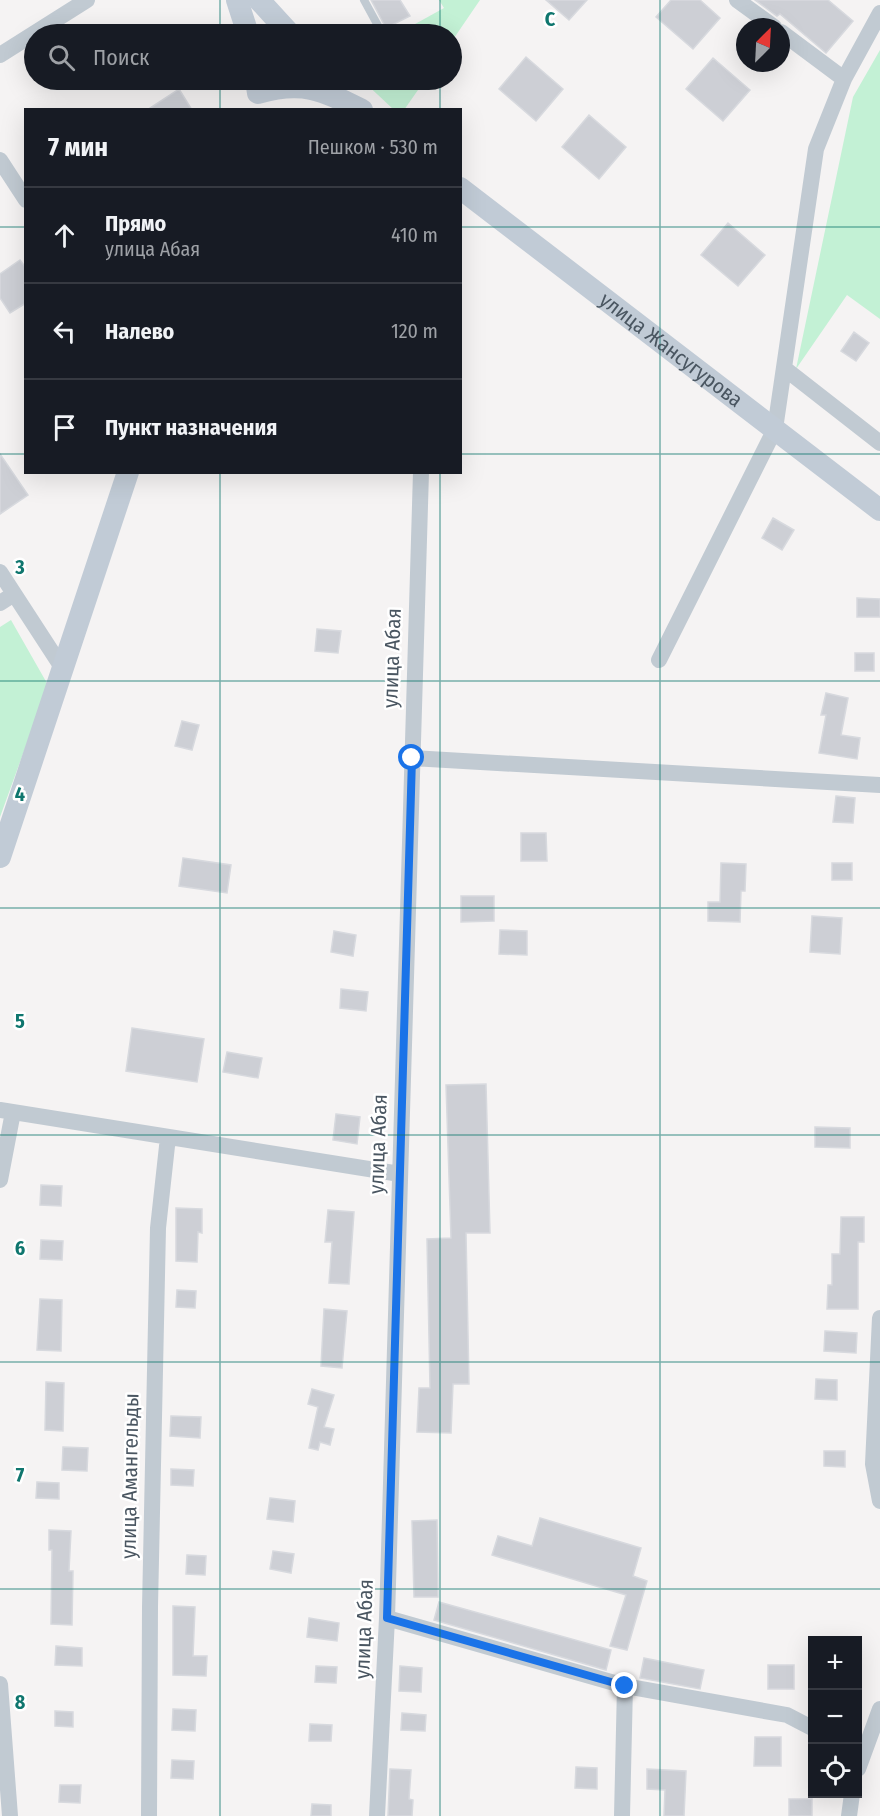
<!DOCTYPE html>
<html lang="ru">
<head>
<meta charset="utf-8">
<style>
  :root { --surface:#171b24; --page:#20242c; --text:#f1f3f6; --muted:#9ea1a6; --line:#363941 }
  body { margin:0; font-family:"Fira Sans Condensed",sans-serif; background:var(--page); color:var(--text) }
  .controls { position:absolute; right:18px; bottom:18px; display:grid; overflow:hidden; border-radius:0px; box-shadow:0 6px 24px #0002 }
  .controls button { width:54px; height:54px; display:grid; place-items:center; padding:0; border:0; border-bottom:2px solid var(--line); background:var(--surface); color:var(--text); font:30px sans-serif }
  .compass { position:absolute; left:736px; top:18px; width:54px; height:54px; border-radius:50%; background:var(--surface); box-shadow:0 6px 24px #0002; rotate:24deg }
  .stop { position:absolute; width:18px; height:18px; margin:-14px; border:4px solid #1a73e8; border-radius:50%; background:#fff }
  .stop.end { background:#1a73e8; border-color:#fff; box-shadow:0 2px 6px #0008 }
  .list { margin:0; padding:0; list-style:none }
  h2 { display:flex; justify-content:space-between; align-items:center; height:78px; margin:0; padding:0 24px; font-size:26px }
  h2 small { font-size:20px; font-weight:400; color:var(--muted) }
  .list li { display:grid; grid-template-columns:39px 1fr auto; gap:18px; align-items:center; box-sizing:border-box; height:96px; padding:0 24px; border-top:2px solid var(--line) }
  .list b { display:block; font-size:22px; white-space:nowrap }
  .list p { margin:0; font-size:20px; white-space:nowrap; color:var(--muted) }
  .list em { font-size:20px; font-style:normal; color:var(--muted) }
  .icon { flex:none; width:33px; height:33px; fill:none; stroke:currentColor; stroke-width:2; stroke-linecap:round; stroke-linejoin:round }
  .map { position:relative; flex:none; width:880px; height:1816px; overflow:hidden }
  .search { position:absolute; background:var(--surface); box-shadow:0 6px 24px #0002; left:24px; top:24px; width:438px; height:66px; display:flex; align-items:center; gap:15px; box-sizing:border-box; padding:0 21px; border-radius:33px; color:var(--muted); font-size:22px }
  .panel { position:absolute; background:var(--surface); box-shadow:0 6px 24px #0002; left:24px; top:108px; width:438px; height:366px; border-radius:0px }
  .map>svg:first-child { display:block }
  .green { fill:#c3f1d5 }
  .building { fill:#cdcfd5; stroke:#d7d9de; stroke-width:1.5 }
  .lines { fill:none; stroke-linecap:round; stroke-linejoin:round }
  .service { stroke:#c1cad2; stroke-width:8 }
  .minor { stroke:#c1cad2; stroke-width:16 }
  .secondary { stroke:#c1cbd6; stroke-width:22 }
  .route { stroke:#1a73e8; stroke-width:8 }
  .grid { fill:none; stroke:#0f766e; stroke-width:1.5; stroke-opacity:0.55 }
  .labels { text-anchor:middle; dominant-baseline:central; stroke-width:5; stroke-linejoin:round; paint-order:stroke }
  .street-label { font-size:21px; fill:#4a5661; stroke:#fff }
  .grid-label { font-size:20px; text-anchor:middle; font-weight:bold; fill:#0f766e; stroke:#fff; stroke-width:5; stroke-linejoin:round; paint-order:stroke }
</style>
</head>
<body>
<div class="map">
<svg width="880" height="1816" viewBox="0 0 880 1816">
  <rect width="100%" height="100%" fill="#f5f3f3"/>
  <path class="green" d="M439 0H480L452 41V34H397L444 8Z
    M880 50V319L847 295 796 369 853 97Z
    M362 80H425L404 110 393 109Z
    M11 620 48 685 0 817V627Z"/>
  <path class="building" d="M371 0H400L410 16 386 28Z
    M546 0H587L569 20Z
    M671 0H700L720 18 693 49 656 17Z
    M755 0H828L853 21 826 53 780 14 777 16Z
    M526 57 563 89 536 121 499 89Z
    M713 58 750 90 723 121 686 89Z
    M179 89 192 110H147Z
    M589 115 626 147 599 179 562 147Z
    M728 223 765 255 738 286 701 255Z
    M20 260 26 268V303L10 313 0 298V274Z
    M854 332 869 343 856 361 841 351Z
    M0 454 28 495 0 514Z
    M773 518 794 530 782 550 762 538Z
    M857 598 880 599V617H857Z
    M317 629 341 631 338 653 315 651Z
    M855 653H874V671H855Z
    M826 693 848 698 841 735 860 738 857 759 819 753 826 715H821Z
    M182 721 199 725 192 750 175 746Z
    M836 796 855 798 853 823 833 822Z
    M521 833H546L547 861H521Z
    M183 858 231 865 227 893 179 886Z
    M721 863 746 864 745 891H741L740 922 708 921V902H720Z
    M832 863H852V880H832Z
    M461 896H494V921L461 922Z
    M812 916 842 918 840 954 810 952Z
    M500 930 527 931V955L499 954Z
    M334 931 356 935 353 956 331 952Z
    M341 989 368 992 366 1011 340 1008Z
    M132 1028 204 1039 197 1082 126 1071Z
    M227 1052 262 1058 258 1078 223 1072Z
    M486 1084 490 1233H466L469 1384H453L451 1433 417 1432 419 1388H430L427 1239 451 1238 446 1085Z
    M336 1114 360 1117 357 1144 333 1140Z
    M815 1127 850 1128V1148L815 1147Z
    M41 1185 62 1186 61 1206 40 1205Z
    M176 1208 202 1209V1233L198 1232 197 1262 176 1261Z
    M328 1210 354 1212 349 1284 329 1283 332 1242H325Z
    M841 1217H864V1242H858V1309H827L828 1285H832V1254H840Z
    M41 1240 63 1241 62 1260 40 1259Z
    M177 1290 196 1291 195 1308 176 1307Z
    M40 1299 62 1300 61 1351 37 1350Z
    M324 1309 347 1311 342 1368 321 1366Z
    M825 1331 857 1333 856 1353 824 1351Z
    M816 1379 837 1380V1400L815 1399Z
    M46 1382 64 1383 63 1431 45 1430Z
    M312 1389 334 1395 324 1427 334 1429 330 1445 320 1442 318 1450 309 1448 318 1407 308 1404Z
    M171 1416 201 1417 200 1438 170 1436Z
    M63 1447 88 1448 87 1471 62 1470Z
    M824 1451H845V1467L824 1466Z
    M171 1469 194 1470 193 1486 171 1485Z
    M37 1482 59 1483V1499L36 1498Z
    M270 1498 295 1501 293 1522 267 1519Z
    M540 1518 641 1548 633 1576 647 1581 627 1650 610 1646 626 1595 492 1555 498 1536 532 1546Z
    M437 1520 438 1597H414L412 1521Z
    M49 1530 71 1531 69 1571H73L72 1625 51 1624 52 1550H49Z
    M273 1551 294 1554 291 1573 270 1569Z
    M187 1555 206 1556 205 1575 186 1574Z
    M439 1602 611 1650 606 1670 434 1620Z
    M173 1606 195 1607 193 1656H207L206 1676 173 1675Z
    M309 1618 339 1623 337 1641 307 1637Z
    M56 1646 82 1648V1666L55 1665Z
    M644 1658 704 1670 700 1689 640 1678Z
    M768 1665H794V1689H768Z
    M316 1666 337 1667 336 1683 315 1682Z
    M400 1666 422 1668 421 1692 399 1691Z
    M173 1709 196 1710 195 1731 172 1730Z
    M55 1711 73 1712V1727L55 1726Z
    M402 1713 426 1715 425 1731 401 1730Z
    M310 1724 332 1725 331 1741H309Z
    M755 1737H781V1766H754Z
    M172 1760 194 1761 193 1779 171 1778Z
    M576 1767 597 1768V1789L575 1788Z
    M390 1769 411 1770 409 1799 413 1800 412 1816H388Z
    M647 1769 686 1771 684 1816H664L665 1790 647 1789Z
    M60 1785H81L80 1803 59 1802Z
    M789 1799H812V1816H789Z
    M312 1804 331 1805V1816H311Z"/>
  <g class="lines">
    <path class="service" d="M364 0 382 33"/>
    <path class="minor" d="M737 0 774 27
      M781 32 844 79
      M0 55 87 0
      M0 160 26 200
      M784 368 880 443
      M0 572 63 669
      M0 603 14 594
      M659 660 775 429 816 149 844 79 880 13
      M412 758 880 785
      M0 1110 400 1174
      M0 1180 13 1112
      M880 1318 873 1464 880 1501
      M387 1618 625 1686 787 1715 812 1728
      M0 1684 10 1816
      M858 1769 880 1709
      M149 1816 150 1607 158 1228 168 1137
      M377 1816 387 1618 421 472
      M622 1816 625 1686
      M849 1816 852 1794"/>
    <g class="secondary">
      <path d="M237 0 248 34"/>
      <path d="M259 0 290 34"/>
      <path d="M256 80 258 93C303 80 322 90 362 110"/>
      <path id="s1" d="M460 188 880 510"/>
      <path d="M0 857 128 472"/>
    </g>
  </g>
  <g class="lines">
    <path class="route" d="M412 758 387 1618 625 1686"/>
  </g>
  <path class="grid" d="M220 0V34M440 0V34M660 0V1816M220 80V110M440 80V110M0 227H26M460 227H880M0 454H26M460 454H880M220 472V1816M440 472V1816M0 681H880M0 908H880M0 1135H880M0 1362H880M0 1589H880"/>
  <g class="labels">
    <g class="street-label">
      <text stroke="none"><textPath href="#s1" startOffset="266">улица Жансугурова</textPath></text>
      <text transform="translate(392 658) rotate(-88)">улица Абая</text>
      <text transform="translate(378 1144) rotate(-88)">улица Абая</text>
      <text transform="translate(130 1476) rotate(-89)">улица Амангельды</text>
      <text transform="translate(364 1629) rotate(-88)">улица Абая</text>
    </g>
  </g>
  <g class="grid-label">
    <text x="550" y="26">C</text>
    <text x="20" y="574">3</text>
    <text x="20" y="801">4</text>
    <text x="20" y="1028">5</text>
    <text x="20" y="1255">6</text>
    <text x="20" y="1482">7</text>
    <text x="20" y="1709">8</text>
  </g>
</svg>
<div class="controls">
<button>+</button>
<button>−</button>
<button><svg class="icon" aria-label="locate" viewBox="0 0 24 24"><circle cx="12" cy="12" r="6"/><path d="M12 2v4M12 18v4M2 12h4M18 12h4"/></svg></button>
</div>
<svg class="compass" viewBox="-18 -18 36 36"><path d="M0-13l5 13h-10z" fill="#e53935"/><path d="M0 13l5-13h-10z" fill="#9ea1a6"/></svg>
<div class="stop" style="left:412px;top:758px"></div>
<div class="stop end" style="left:625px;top:1686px"></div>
<div class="search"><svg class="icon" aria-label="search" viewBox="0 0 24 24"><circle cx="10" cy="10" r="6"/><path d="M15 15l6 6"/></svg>Поиск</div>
<section class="panel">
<h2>7 мин<small>Пешком · 530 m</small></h2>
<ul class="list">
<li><svg class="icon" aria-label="ahead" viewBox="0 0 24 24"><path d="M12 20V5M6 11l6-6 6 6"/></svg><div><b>Прямо</b><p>улица Абая</p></div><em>410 m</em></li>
<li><svg class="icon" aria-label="left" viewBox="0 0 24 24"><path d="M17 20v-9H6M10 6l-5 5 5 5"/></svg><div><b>Налево</b></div><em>120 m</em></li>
<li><svg class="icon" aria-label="arrive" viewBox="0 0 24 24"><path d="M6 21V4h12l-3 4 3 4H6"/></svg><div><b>Пункт назначения</b></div></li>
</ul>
</section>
</div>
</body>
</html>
